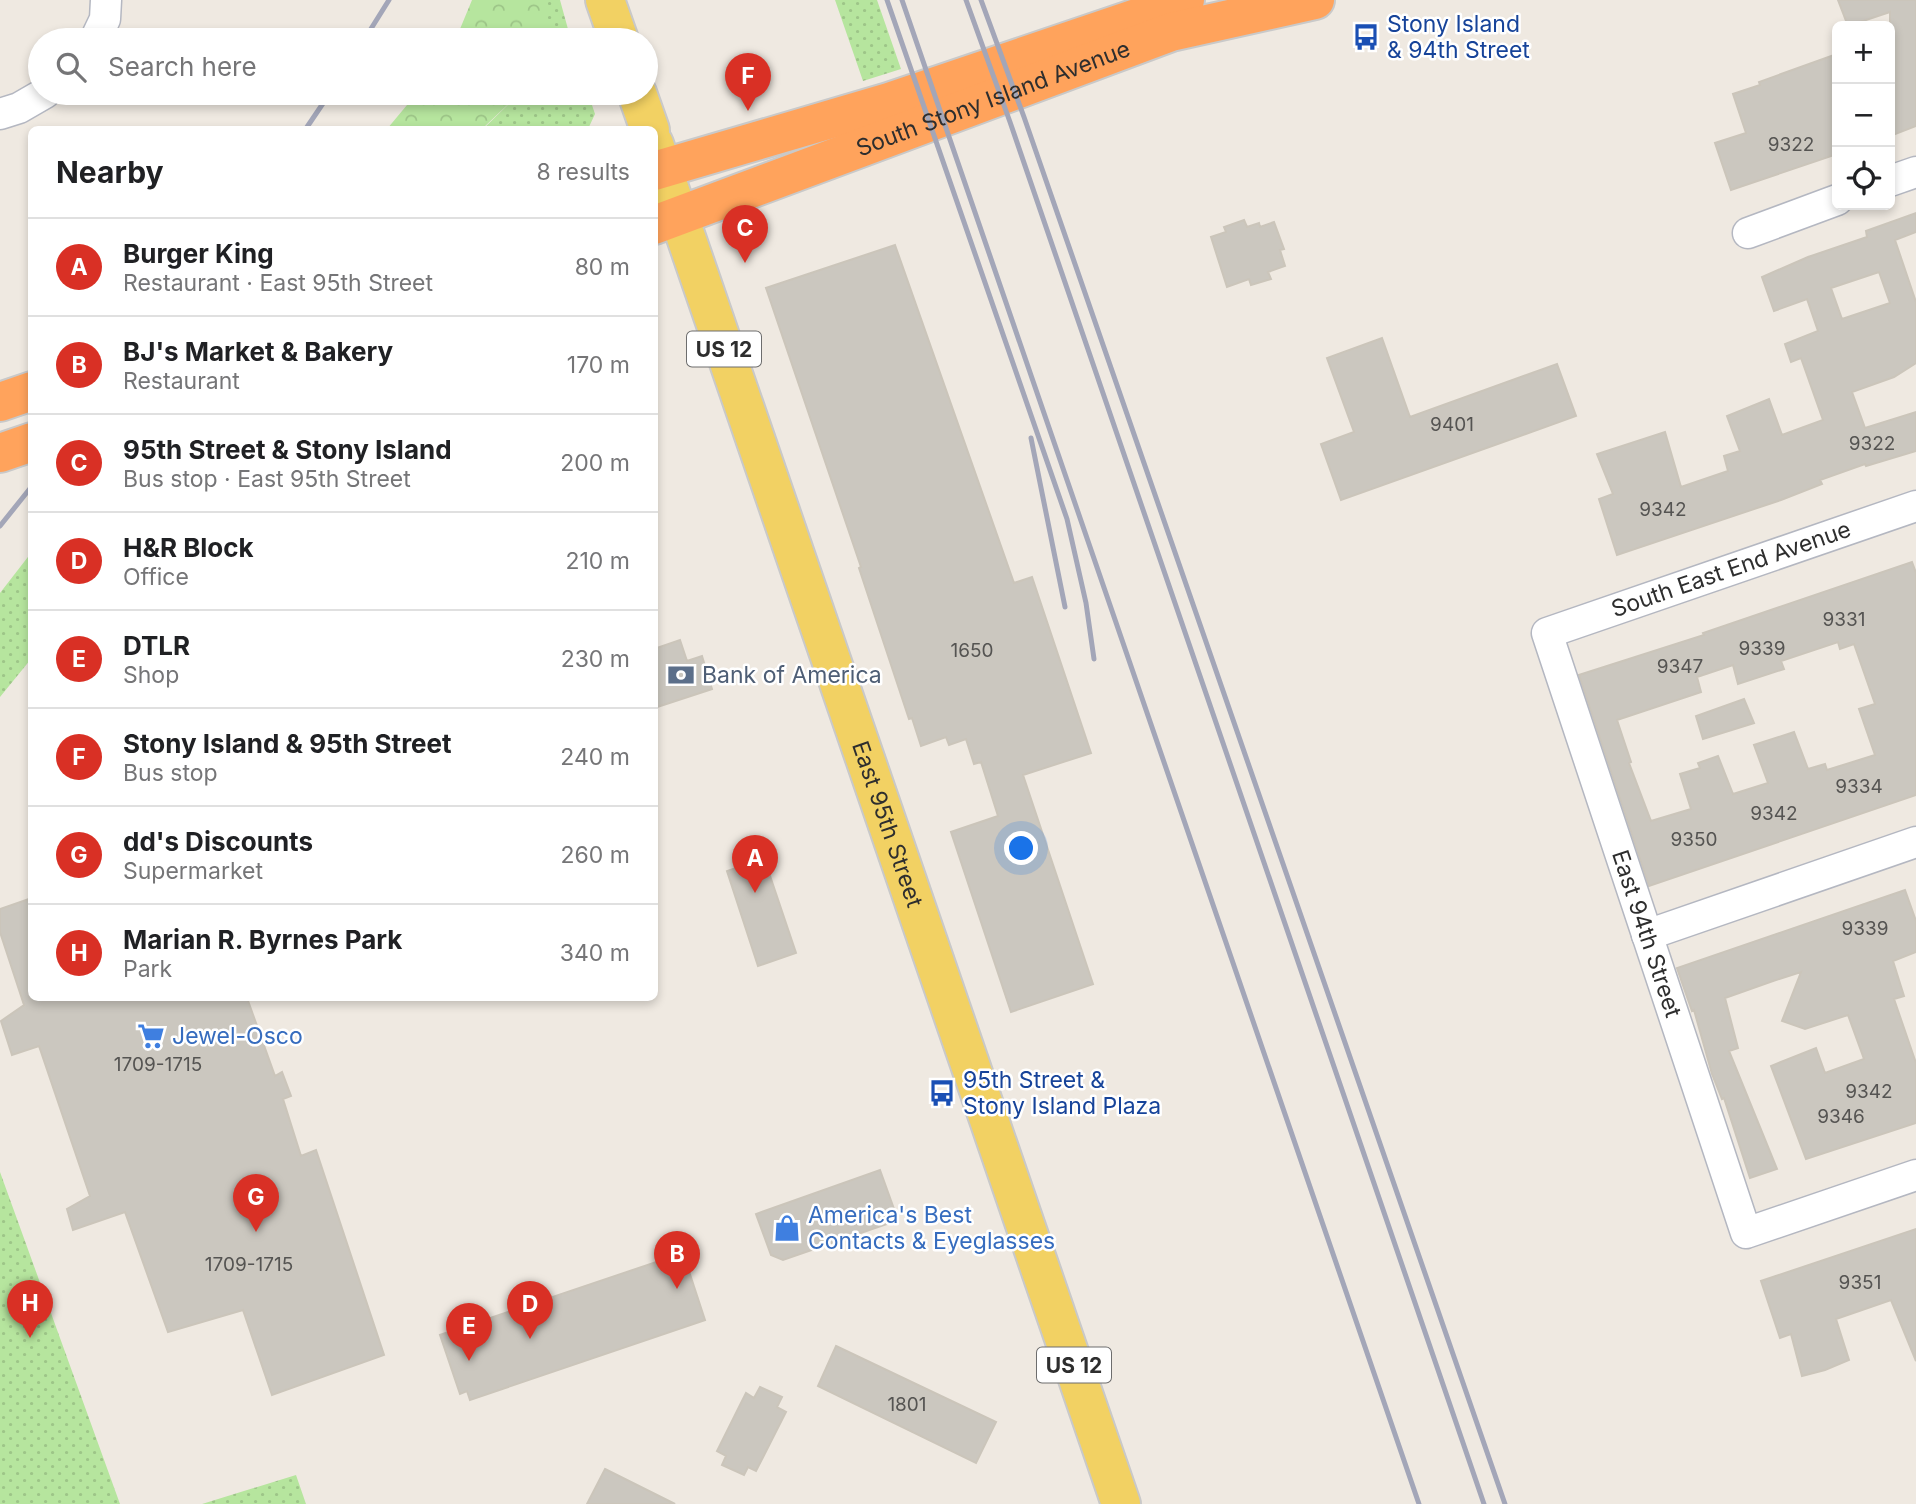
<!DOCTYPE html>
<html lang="en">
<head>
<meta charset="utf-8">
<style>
  :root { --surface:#fff; --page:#f2f2f2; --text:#202124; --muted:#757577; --line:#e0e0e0; --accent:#d93025 }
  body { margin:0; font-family:Inter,sans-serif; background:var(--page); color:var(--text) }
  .controls { position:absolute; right:21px; top:21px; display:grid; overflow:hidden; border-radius:10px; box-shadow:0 4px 10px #0003 }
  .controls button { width:63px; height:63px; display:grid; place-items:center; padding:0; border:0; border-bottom:2px solid var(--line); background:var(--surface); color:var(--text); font:35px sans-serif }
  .you { position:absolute; left:1022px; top:849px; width:24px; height:24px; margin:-18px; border:5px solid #fff; border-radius:50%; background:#1a73e8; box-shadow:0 0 0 10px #1a73e833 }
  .badge { display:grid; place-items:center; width:46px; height:46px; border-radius:50%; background:var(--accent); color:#fff; font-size:23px; font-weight:700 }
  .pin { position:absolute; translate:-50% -58px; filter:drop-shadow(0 2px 4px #0008) }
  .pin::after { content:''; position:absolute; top:37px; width:24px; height:21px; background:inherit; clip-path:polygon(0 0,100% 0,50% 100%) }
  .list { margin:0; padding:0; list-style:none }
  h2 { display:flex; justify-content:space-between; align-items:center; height:91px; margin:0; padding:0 28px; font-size:30px }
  h2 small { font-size:23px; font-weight:400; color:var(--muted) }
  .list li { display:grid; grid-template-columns:46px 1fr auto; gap:21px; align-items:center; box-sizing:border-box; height:98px; padding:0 28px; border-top:2px solid var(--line) }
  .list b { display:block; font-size:26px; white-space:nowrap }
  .list p { margin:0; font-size:23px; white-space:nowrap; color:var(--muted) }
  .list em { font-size:23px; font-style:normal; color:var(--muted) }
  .icon { flex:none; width:38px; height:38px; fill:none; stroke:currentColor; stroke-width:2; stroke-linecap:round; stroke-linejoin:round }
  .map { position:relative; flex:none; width:1916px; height:1504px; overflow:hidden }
  .search { position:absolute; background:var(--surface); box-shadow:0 4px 10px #0003; left:28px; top:28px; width:630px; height:77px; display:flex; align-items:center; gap:18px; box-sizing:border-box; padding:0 24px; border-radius:38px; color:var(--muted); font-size:26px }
  .panel { position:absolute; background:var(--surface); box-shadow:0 4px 10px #0003; left:28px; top:126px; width:630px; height:875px; border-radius:10px }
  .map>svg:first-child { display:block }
  .grass { fill:url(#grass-dots) }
  .forest { fill:url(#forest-crowns) }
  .building { fill:#cbc7bf; stroke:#cbc5ba; stroke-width:2; fill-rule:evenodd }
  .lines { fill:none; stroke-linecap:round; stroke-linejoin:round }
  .minor-casing { stroke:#b4b7c1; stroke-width:33 }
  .major-casing { stroke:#c9c9c9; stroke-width:42 }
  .highway-casing { stroke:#c9c9c9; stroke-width:42 }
  .minor { stroke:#fff; stroke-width:30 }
  .major { stroke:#f2d163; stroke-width:38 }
  .highway { stroke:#ffa35c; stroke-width:38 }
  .rail { stroke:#a3a6b8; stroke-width:5 }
  .labels { text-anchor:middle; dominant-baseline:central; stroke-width:5; stroke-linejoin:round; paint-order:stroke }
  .number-label { font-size:19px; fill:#555452 }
  .shield { fill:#fff; stroke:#6d6d6d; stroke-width:2 }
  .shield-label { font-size:21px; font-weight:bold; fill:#2e2e2e }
  .transit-label { font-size:23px; fill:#164399; stroke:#fff; text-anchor:start }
  .street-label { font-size:23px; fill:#2e2e2e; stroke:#fff }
  .service-label { font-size:23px; fill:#4e5e75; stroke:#fff; text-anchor:start }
  .shop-label { font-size:23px; fill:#366cbe; stroke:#fff; text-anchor:start }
</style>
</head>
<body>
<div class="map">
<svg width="1916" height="1504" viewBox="0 0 1916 1504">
  <defs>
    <pattern id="grass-dots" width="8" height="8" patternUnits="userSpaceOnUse" patternTransform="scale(1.75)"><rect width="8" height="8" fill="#b6e59e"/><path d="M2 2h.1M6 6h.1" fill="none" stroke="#9dc588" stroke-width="1.8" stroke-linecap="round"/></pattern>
    <pattern id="forest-crowns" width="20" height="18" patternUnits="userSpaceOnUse" patternTransform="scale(1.75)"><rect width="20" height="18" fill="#b6e59e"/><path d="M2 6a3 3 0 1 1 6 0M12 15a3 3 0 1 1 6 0" fill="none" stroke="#9dc588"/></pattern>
  </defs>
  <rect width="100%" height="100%" fill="#efe9e1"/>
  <path class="grass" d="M545 0H560L571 40H545Z
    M835 0H877L901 69 863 81Z
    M520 93H588L595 114 588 129 482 130Z
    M31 553V659L0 697V593Z
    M0 1172 120 1504H0Z
    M296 1475 306 1504H202Z"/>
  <path class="forest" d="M472 0H545V40H452L460 29Z
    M417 93H520L482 129H387Z"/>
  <path class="building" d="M1838 0H1916V126L1890 136V12L1848 26Z
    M1837 54V154L1731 190 1715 143 1746 133 1733 94 1760 85 1759 82Z
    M1916 213V232L1895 240 1916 302V363L1894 377 1852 392 1865 428 1916 412V451L1866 466 1865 464 1820 480 1822 484 1781 500 1617 555 1599 499 1613 494 1597 454 1665 432 1681 487 1728 471 1724 456 1740 451 1727 416 1769 399 1782 435 1823 420 1801 358 1791 362 1785 344 1818 331 1807 299 1774 311 1762 277 1808 257 1867 237 1866 231ZM1879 272 1890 303 1842 319 1831 288Z
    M1244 220 1247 227 1259 223 1260 227 1274 222 1284 249 1280 250 1285 266 1268 272 1271 279 1251 285 1249 279 1227 287 1211 237 1226 232 1224 227Z
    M895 245 1014 583 1032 577 1091 753 1023 775 1093 984 1011 1012 951 832 998 816 981 762 974 764 966 739 949 745 946 737 921 746 912 718 909 719 859 568 861 567 766 288Z
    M1382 338 1410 417 1557 364 1576 416 1341 500 1321 444 1354 432 1327 358Z
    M1912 562 1916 573V795L1649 886 1579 675 1704 635 1703 633ZM1838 642 1840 649 1854 644 1875 704 1859 709 1875 755 1827 770 1825 764 1808 769 1794 732 1754 745 1768 783 1733 794 1718 756 1698 763 1700 768 1680 774 1691 809 1651 821 1629 763 1631 762 1617 720 1701 692 1697 677 1733 665 1738 684 1784 669 1781 661Z
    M680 640 687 661 702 656 712 689 654 708V649Z
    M1744 699 1754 723 1703 739 1696 716Z
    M764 858 796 953 758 966 727 871Z
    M1905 890 1916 921V952L1893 961 1904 996 1894 999 1916 1063V1123L1806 1159 1771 1066 1816 1048 1825 1073 1864 1059 1848 1015 1805 1029 1782 1021 1801 972 1773 981 1725 998 1738 1048 1729 1051 1777 1169 1750 1178 1724 1098 1722 1099 1712 1074 1694 1010 1692 1011 1677 968Z
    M32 898V998H247L275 1076 282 1072 291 1096 283 1099 301 1156 316 1150 384 1355 272 1395 243 1310 168 1332 125 1212 73 1230 67 1209 90 1196 39 1046 12 1055 1 1021 24 1005 0 932V909Z
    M880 1170 894 1209 887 1224 783 1260 771 1255 756 1214Z
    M1916 1229V1361L1891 1300 1836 1319 1849 1360 1825 1370 1802 1376 1791 1334 1780 1338 1761 1281Z
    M683 1253 705 1320 470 1400 467 1391 460 1394 440 1335Z
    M836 1346 996 1422 976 1463 818 1386Z
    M760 1387 782 1397 777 1407 786 1412 756 1471 748 1467 744 1475 722 1465 726 1456 717 1451 746 1393 754 1398Z
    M605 1469 675 1504H587Z"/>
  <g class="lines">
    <defs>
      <g id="minor">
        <path d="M95 40 105 19 106 0"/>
        <path d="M0 114 19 108 45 93"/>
        <path d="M1890 181 1916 172"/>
        <path d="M1748 233 1837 200"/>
        <path id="s1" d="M1916 506 1547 633 1746 1233 1916 1175"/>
        <path d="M1647 935 1916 842"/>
      </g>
      <g id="major">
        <path d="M605 0 619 40"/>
        <path d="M637 93 650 130"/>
        <path id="s2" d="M654 144 1121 1504"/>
      </g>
      <g id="highway">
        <path d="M654 171 889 102 1172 6 1185 0"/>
        <path id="s3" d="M654 225 1171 32 1315 0"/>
        <path d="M0 402 32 391"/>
        <path d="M0 453 32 442"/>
      </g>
    </defs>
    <use href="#minor" class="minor-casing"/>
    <use href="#major" class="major-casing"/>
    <use href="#highway" class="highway-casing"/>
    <use href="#minor" class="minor"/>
    <use href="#major" class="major"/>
    <use href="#highway" class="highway"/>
    <path class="rail" d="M887 0 1067 519 1086 603 1094 659
      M902 0 1419 1504
      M966 0 1010 122 1484 1504
      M981 0 1024 117 1505 1504
      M364 40 389 0
      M305 130 330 93
      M1031 438 1065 607
      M0 526 32 486"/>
  </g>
  <defs>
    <symbol id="bus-bare" viewBox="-9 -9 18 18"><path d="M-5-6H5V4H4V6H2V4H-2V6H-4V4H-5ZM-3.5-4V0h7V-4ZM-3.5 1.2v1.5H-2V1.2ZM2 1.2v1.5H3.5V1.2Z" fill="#1a4fb4" stroke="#fff" stroke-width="2.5" paint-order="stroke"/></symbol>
    <symbol id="bank-bare" viewBox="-9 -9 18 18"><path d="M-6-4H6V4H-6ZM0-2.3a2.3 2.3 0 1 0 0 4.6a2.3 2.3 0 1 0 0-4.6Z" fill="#5c6f8a" stroke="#fff" stroke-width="2.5" paint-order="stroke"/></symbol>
    <symbol id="supermarket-bare" viewBox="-9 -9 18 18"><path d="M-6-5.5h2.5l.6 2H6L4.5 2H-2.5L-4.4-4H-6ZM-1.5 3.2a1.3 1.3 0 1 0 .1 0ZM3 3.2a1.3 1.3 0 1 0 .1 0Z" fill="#3f7fe0" stroke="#fff" stroke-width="2.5" paint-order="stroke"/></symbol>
    <symbol id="shop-bare" viewBox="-9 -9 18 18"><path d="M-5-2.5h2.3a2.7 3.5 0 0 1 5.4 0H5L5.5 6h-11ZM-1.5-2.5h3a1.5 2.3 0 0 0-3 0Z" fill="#3f7fe0" stroke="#fff" stroke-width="2.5" paint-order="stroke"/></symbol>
  </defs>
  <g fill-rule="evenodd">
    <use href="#bus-bare" x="1347" y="18" width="38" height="38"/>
    <use href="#bank-bare" x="662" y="656" width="38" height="38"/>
    <use href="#supermarket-bare" x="132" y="1017" width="38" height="38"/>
    <use href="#bus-bare" x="923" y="1074" width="38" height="38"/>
    <use href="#shop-bare" x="768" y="1209" width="38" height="38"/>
  </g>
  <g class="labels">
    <g class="number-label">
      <text x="1791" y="144">9322</text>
      <text x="1452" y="424">9401</text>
      <text x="1872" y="443">9322</text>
      <text x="1663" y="509">9342</text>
      <text x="1844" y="619">9331</text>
      <text x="1762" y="648">9339</text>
      <text x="972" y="650">1650</text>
      <text x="1680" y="666">9347</text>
      <text x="1859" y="786">9334</text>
      <text x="1774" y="813">9342</text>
      <text x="1694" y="839">9350</text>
      <text x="1865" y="928">9339</text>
      <text x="158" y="1064">1709-1715</text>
      <text x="1869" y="1091">9342</text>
      <text x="1841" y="1116">9346</text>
      <text x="249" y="1264">1709-1715</text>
      <text x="1860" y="1282">9351</text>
      <text x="907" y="1404">1801</text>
    </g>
    <g class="shield">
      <rect x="687" y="331.5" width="74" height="35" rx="5"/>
      <rect x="1037" y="1347.5" width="74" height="35" rx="5"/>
    </g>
    <g class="shield-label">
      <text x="724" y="349">US 12</text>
      <text x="1074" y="1365">US 12</text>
    </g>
    <g class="transit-label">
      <text x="1387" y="24">Stony Island<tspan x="1387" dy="26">&amp; 94th Street</tspan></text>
      <text x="963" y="1080">95th Street &amp;<tspan x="963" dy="26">Stony Island Plaza</tspan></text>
    </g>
    <g class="street-label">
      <text stroke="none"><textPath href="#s3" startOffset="362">South Stony Island Avenue</textPath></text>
      <text transform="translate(1731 569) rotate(-19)">South East End Avenue</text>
      <text stroke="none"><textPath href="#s2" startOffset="719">East 95th Street</textPath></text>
      <text stroke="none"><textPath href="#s1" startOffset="707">East 94th Street</textPath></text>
    </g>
    <g class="service-label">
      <text x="702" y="675">Bank of America</text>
    </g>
    <g class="shop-label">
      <text x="172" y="1036">Jewel-Osco</text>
      <text x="808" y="1215">America's Best<tspan x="808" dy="26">Contacts &amp; Eyeglasses</tspan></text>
    </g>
  </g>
</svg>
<div class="controls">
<button>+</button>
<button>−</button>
<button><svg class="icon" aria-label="locate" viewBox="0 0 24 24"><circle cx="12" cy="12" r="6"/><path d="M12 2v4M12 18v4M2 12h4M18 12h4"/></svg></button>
</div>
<div class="you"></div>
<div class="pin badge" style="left:755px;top:893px">A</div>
<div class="pin badge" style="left:677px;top:1289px">B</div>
<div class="pin badge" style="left:745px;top:263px">C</div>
<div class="pin badge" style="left:530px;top:1339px">D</div>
<div class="pin badge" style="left:469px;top:1361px">E</div>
<div class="pin badge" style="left:748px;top:111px">F</div>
<div class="pin badge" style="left:256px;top:1232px">G</div>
<div class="pin badge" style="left:30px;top:1338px">H</div>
<div class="search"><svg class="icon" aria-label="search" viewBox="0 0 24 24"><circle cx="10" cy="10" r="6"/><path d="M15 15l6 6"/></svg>Search here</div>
<section class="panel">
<h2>Nearby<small>8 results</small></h2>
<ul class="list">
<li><span class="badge">A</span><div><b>Burger King</b><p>Restaurant · East 95th Street</p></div><em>80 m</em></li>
<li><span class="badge">B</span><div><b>BJ's Market &amp; Bakery</b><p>Restaurant</p></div><em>170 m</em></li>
<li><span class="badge">C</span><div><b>95th Street &amp; Stony Island</b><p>Bus stop · East 95th Street</p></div><em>200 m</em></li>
<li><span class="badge">D</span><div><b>H&amp;R Block</b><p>Office</p></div><em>210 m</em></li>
<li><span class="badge">E</span><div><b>DTLR</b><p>Shop</p></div><em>230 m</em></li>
<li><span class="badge">F</span><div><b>Stony Island &amp; 95th Street</b><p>Bus stop</p></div><em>240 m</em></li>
<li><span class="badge">G</span><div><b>dd's Discounts</b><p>Supermarket</p></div><em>260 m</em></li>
<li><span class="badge">H</span><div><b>Marian R. Byrnes Park</b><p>Park</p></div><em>340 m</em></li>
</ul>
</section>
</div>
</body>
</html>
